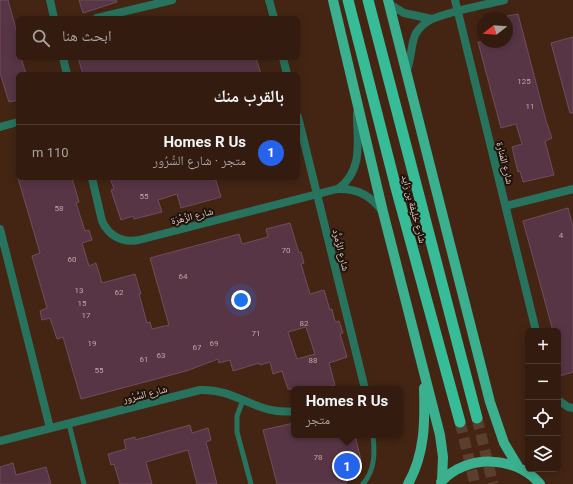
<!DOCTYPE html>
<html lang="ar">
<head>
<meta charset="utf-8">
<style>
  :root { --surface:#331c0f; --page:#3b2518; --text:#f1f3f6; --muted:#a9a19e; --line:#4e3a2f; --accent:#2563eb }
  body { margin:0; font-family:Roboto,"Noto Naskh Arabic",sans-serif; background:var(--page); color:var(--text); direction:rtl }
  .controls { position:absolute; right:12px; bottom:12px; display:grid; overflow:hidden; border-radius:6px; box-shadow:0 2px 10px #0003 }
  .controls button { width:36px; height:36px; display:grid; place-items:center; padding:0; border:0; border-bottom:1px solid var(--line); background:var(--surface); color:var(--text); font:20px sans-serif }
  .compass { position:absolute; left:477px; top:12px; width:36px; height:36px; border-radius:50%; background:var(--surface); box-shadow:0 2px 10px #0003; rotate:253deg }
  .you { position:absolute; left:241px; top:300px; width:14px; height:14px; margin:-10px; border:3px solid #fff; border-radius:50%; background:#1a73e8; box-shadow:0 0 0 6px #1a73e833 }
  .badge { display:grid; place-items:center; width:26px; height:26px; border-radius:50%; background:var(--accent); color:#fff; font-size:13px; font-weight:700 }
  .pin { position:absolute; translate:-50% -50%; border:2px solid #fff; box-shadow:0 1px 4px #0006 }
  .popup { position:absolute; left:291px; top:386px; width:112px; height:52px; box-sizing:border-box; display:grid; place-content:center; border-radius:6px; background:var(--surface); filter:drop-shadow(0 1px 3px #0005); font-size:13px; white-space:nowrap; color:var(--muted) }
  .popup b { font-size:15px; color:var(--text) }
  .popup::after { content:''; position:absolute; left:50%; top:100%; margin-left:-8px; border:8px solid transparent; border-top-color:var(--surface) }
  .list { margin:0; padding:0; list-style:none }
  h2 { display:flex; justify-content:space-between; align-items:center; height:52px; margin:0; padding:0 16px; font-size:17px }
  h2 small { font-size:13px; font-weight:400; color:var(--muted) }
  .list li { display:grid; grid-template-columns:26px 1fr auto; gap:12px; align-items:center; box-sizing:border-box; height:56px; padding:0 16px; border-top:1px solid var(--line) }
  .list b { display:block; font-size:15px; white-space:nowrap }
  .list p { margin:0; font-size:13px; white-space:nowrap; color:var(--muted) }
  .list em { font-size:13px; font-style:normal; color:var(--muted) }
  .icon { flex:none; width:22px; height:22px; fill:none; stroke:currentColor; stroke-width:2; stroke-linecap:round; stroke-linejoin:round }
  .map { position:relative; flex:none; width:573px; height:484px; overflow:hidden; direction:ltr }
  .search { position:absolute; background:var(--surface); box-shadow:0 2px 10px #0003; left:16px; top:16px; width:284px; height:44px; display:flex; align-items:center; gap:10px; box-sizing:border-box; padding:0 14px; border-radius:6px; color:var(--muted); font-size:15px }
  .panel { position:absolute; background:var(--surface); box-shadow:0 2px 10px #0003; left:16px; top:72px; width:284px; height:108px; border-radius:6px; direction:rtl }
  .map>svg:first-child { display:block }
  .building { fill:#573545; stroke:#714d5d; fill-rule:evenodd }
  .lines { fill:none; stroke-linecap:round; stroke-linejoin:round }
  .trunk-tunnel { stroke:#5c3e2e; stroke-width:11; stroke-dasharray:11 5.5; stroke-linecap:butt }
  .service { stroke:#28735d; stroke-width:5 }
  .minor { stroke:#28735d; stroke-width:8 }
  .primary { stroke:#3ab08e; stroke-width:10 }
  .trunk { stroke:#36bc97; stroke-width:11 }
  .labels { text-anchor:middle; dominant-baseline:central; stroke-width:4; stroke-linejoin:round; paint-order:stroke }
  .number-label { font-size:8px; fill:#bea7a3 }
  .street-label { font-size:10px; fill:#e1cdc2; stroke:#20130b }
</style>
</head>
<body>
<div class="map">
<svg width="573" height="484" viewBox="0 0 573 484">
  <rect width="100%" height="100%" fill="#442514"/>
  <path class="building" d="M0 0H8L18 37V58H21L26 74H18V100L9 102 0 73Z
    M79 0H116L117 2 83 13Z
    M518 14 546 121 552 138 545 141 554 175 523 182 520 171 518 172 512 147 522 144 516 124 501 128 478 42H507V16Z
    M573 37V113H570L551 43Z
    M78 58H256L261 74H83Z
    M18 178H72L79 202 76 203 85 231 89 230 92 240 82 243 89 266 96 263 102 283 135 274 141 294H139L147 323 150 322 152 329 169 325 150 258 239 234 242 244 268 237 266 229 290 223 299 253 301 252 304 263 301 264 310 294 324 290 330 310 332 309 335 322 339 321 343 333 340 334 347 357 329 363 335 385 331 386 332 389H288L282 371 273 374 270 362 260 365 259 363 233 371 230 360 219 363 218 359 186 371 81 399 63 337 57 339 50 318 42 320 40 311 47 308 32 256 40 253ZM306 327 315 354 297 359 288 332Z
    M110 178H215L221 197 181 208 177 194 158 200 162 212 134 219 133 216 121 220 111 190 114 189Z
    M568 208 573 227V372L560 376 558 369V331H553L523 221Z
    M294 423V435H355L361 460 345 484H277L263 430Z
    M190 425 192 433 208 428 211 440 206 442 217 484H197L188 450 146 462 152 484H120L114 464 111 465 108 454 126 449 124 440 135 437V440Z
    M13 463 16 475 46 467 51 484H0V467Z"/>
  <g class="lines">
    <path class="trunk-tunnel" d="M477 418 493 484
      M460 422 475 484"/>
    <path class="service" d="M243 400 237 416V432L251 484
      M69 424 84 484
      M363 484C375 470 375 453 373 435"/>
    <path class="minor" d="M50 0 54 18
      M269 0 274 18
      M455 0 536 331
      M389 4 404 13 432 19
      M97 18 172 0
      M63 58 67 74
      M283 58 287 74
      M406 72C412 60 410 45 416 33 420 27 426 22 432 19 455 10 480 6 504 0
      M298 117 365 389
      M0 127 18 122
      M92 178 102 221C109 236 122 243 139 240L337 189C356 188 371 195 382 211
      M338 189C364 170 357 141 357 113
      M506 206 573 189
      M0 229 50 428
      M558 400 568 407 573 408
      M0 441 200 390C236 388 258 416 294 411"/>
    <path class="primary" d="M333 0 383 212 440 435 443 457 442 480
      M388 0 490 402 504 443 519 468
      M441 482C466 454 516 455 540 484
      M408 484C425 454 425 422 424 388"/>
    <path class="trunk" d="M348 0 396 188 460 422
      M368 0 477 418"/>
  </g>
  <g class="labels">
    <g class="number-label">
      <text x="524" y="81">125</text>
      <text x="530" y="106">11</text>
      <text x="144" y="196">55</text>
      <text x="59" y="208">58</text>
      <text x="561" y="235">4</text>
      <text x="286" y="250">70</text>
      <text x="72" y="259">60</text>
      <text x="183" y="276">64</text>
      <text x="79" y="290">13</text>
      <text x="119" y="292">62</text>
      <text x="82" y="303">15</text>
      <text x="86" y="315">17</text>
      <text x="304" y="323">82</text>
      <text x="256" y="333">71</text>
      <text x="92" y="343">19</text>
      <text x="214" y="343">69</text>
      <text x="197" y="347">67</text>
      <text x="161" y="355">63</text>
      <text x="144" y="359">61</text>
      <text x="313" y="360">88</text>
      <text x="99" y="370">55</text>
      <text x="318" y="457">78</text>
    </g>
    <g class="street-label">
      <text transform="translate(505 163) rotate(76)">شارع المَنارة</text>
      <text transform="translate(414 209) rotate(75)">شارع خليفة بن زايد</text>
      <text transform="translate(192 216) rotate(-14)">شارع الزَّهْرَة</text>
      <text transform="translate(341 250) rotate(76)">شارع الزُمرُّد</text>
      <text transform="translate(145 394) rotate(-14)">شارع السُّرُور</text>
    </g>
  </g>
</svg>
<div class="controls">
<button>+</button>
<button>−</button>
<button><svg class="icon" aria-label="locate" viewBox="0 0 24 24"><circle cx="12" cy="12" r="6"/><path d="M12 2v4M12 18v4M2 12h4M18 12h4"/></svg></button>
<button><svg class="icon" aria-label="layers" viewBox="0 0 24 24"><path d="M12 4l9 5-9 5-9-5zM3 14l9 5 9-5"/></svg></button>
</div>
<svg class="compass" viewBox="-18 -18 36 36"><path d="M0-13l5 13h-10z" fill="#e53935"/><path d="M0 13l5-13h-10z" fill="#a9a19e"/></svg>
<div class="you"></div>
<div class="pin badge" style="left:347px;top:466px">1</div>
<div class="popup"><b>Homes R Us</b>متجر</div>
<div class="search"><svg class="icon" aria-label="search" viewBox="0 0 24 24"><circle cx="10" cy="10" r="6"/><path d="M15 15l6 6"/></svg>ابحث هنا</div>
<section class="panel">
<h2>بالقرب منك<small></small></h2>
<ul class="list">
<li><span class="badge">1</span><div><b>Homes R Us</b><p>متجر · شارع السُّرُور</p></div><em>110 m</em></li>
</ul>
</section>
</div>
</body>
</html>
